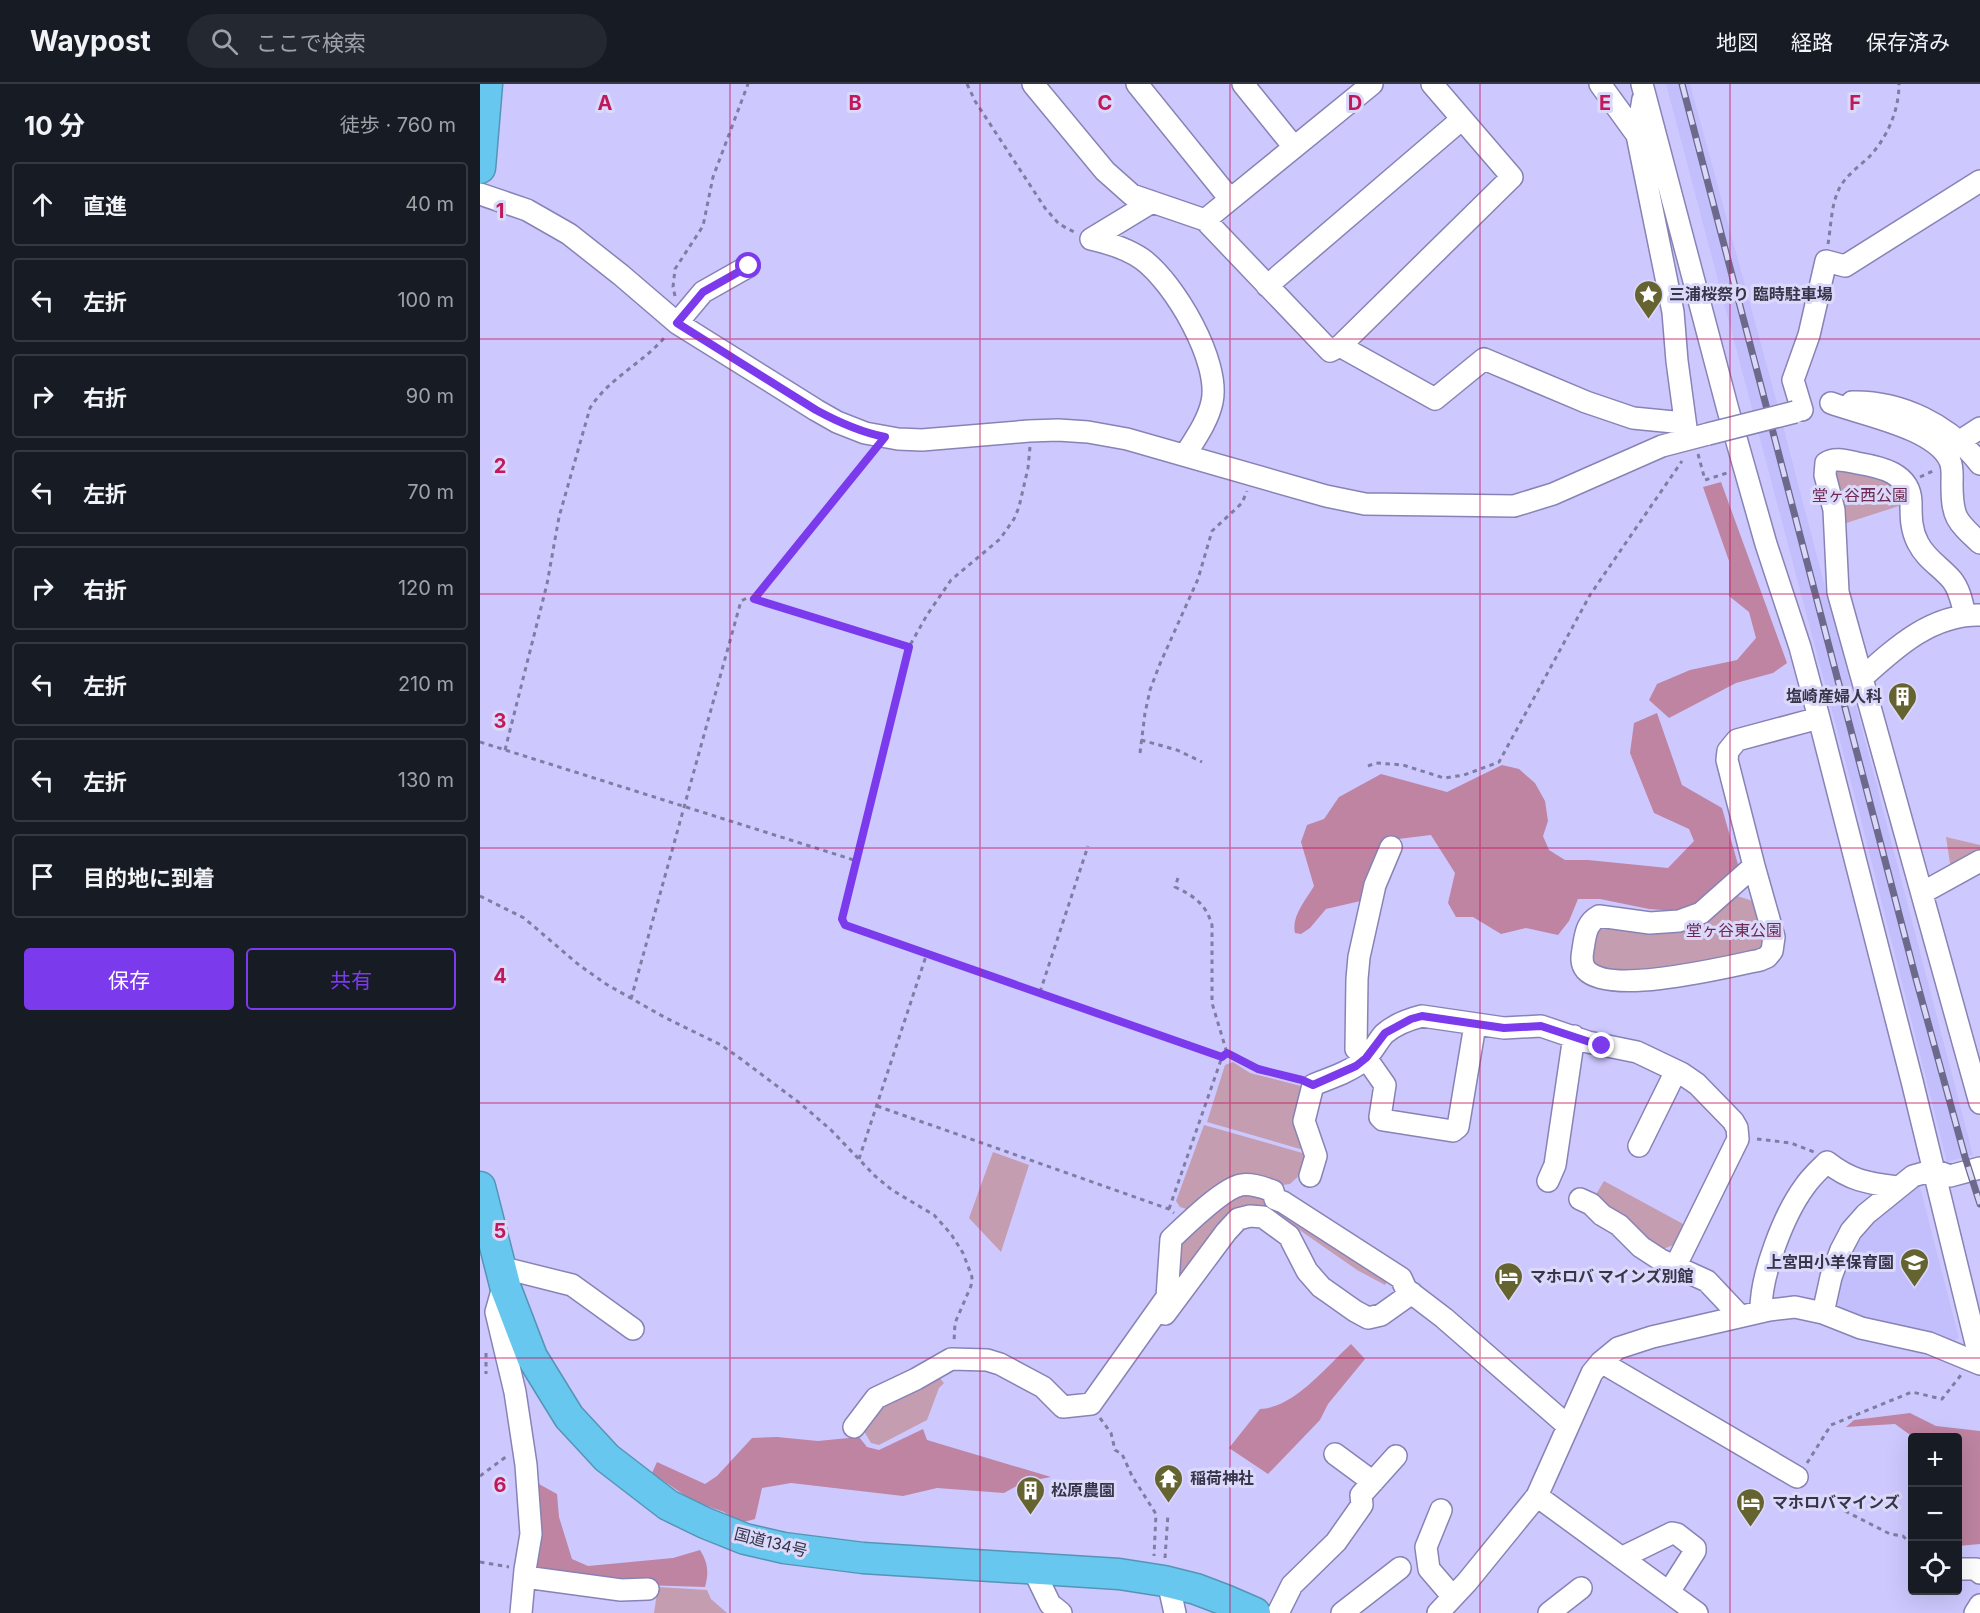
<!DOCTYPE html>
<html lang="ja">
<head>
<meta charset="utf-8">
<style>
  :root { --surface:#171b24; --page:#242831; --text:#f1f3f6; --muted:#9ea1a6; --line:#363941; --accent:#7c3aed }
  body { margin:0; font-family:Inter,"Noto Sans JP",sans-serif; background:var(--page); color:var(--text) }
  .controls { position:absolute; right:18px; bottom:18px; display:grid; overflow:hidden; border-radius:6px; box-shadow:0 6px 24px #0002 }
  .controls button { width:54px; height:54px; display:grid; place-items:center; padding:0; border:0; border-bottom:2px solid var(--line); background:var(--surface); color:var(--text); font:30px sans-serif }
  .stop { position:absolute; width:18px; height:18px; margin:-14px; border:4px solid #7c3aed; border-radius:50%; background:#fff }
  .stop.end { background:#7c3aed; border-color:#fff; box-shadow:0 2px 6px #0008 }
  .list { margin:0; padding:0; list-style:none }
  h2 { display:flex; justify-content:space-between; align-items:center; height:78px; margin:0; padding:0 24px; font-size:26px }
  h2 small { font-size:20px; font-weight:400; color:var(--muted) }
  .list li { display:grid; grid-template-columns:39px 1fr auto; gap:18px; align-items:center; box-sizing:border-box; height:84px; margin:0 12px 12px; padding:0 12px; border:2px solid var(--line); border-radius:6px }
  .list b { display:block; font-size:22px; white-space:nowrap }
  .list em { font-size:20px; font-style:normal; color:var(--muted) }
  .actions { display:flex; gap:12px; padding:18px 24px }
  .actions a { flex:1; padding:14px 0; border:2px solid var(--accent); border-radius:6px; text-align:center; font-size:21px; color:var(--accent) }
  .actions .main { background:var(--accent); color:#fff }
  .icon { flex:none; width:33px; height:33px; fill:none; stroke:currentColor; stroke-width:2; stroke-linecap:round; stroke-linejoin:round }
  .map { position:relative; flex:none; width:1500px; height:1529px; overflow:hidden }
  header { display:flex; align-items:center; gap:36px; box-sizing:border-box; height:84px; padding:0 30px; background:var(--surface); border-bottom:2px solid var(--line) }
  header strong { font-size:28px }
  nav { display:flex; gap:33px; margin-inline-start:auto; font-size:21px }
  .search { width:420px; height:54px; background:var(--page); display:flex; align-items:center; gap:15px; box-sizing:border-box; padding:0 21px; border-radius:33px; color:var(--muted); font-size:22px }
  main { display:flex }
  aside { flex:1; background:var(--surface) }
  .map>svg:first-child { display:block }
  .built { fill:#c3bffc }
  .green { fill:#c59db1 }
  .forest { fill:#be84a2 }
  .lines { fill:none; stroke-linecap:round; stroke-linejoin:round }
  .minor-casing { stroke:#8783b5; stroke-width:24 }
  .highway-casing { stroke:#5694b5; stroke-width:33 }
  .path { stroke:#807da2; stroke-width:3; stroke-dasharray:4.5 4.5; stroke-linecap:butt }
  .minor { stroke:#fff; stroke-width:21 }
  .highway { stroke:#67c7ef; stroke-width:30 }
  .rail-casing { stroke:#6c698a; stroke-width:7 }
  .rail { stroke:#dbd9fa; stroke-width:4.5; stroke-dasharray:14; stroke-linecap:butt }
  .minor-bridge-casing { stroke:#8783b5; stroke-width:24; stroke-linecap:butt }
  .minor-bridge { stroke:#fff; stroke-width:21 }
  .route { stroke:#7c3aed; stroke-width:8 }
  .grid { fill:none; stroke:#c2185b; stroke-width:1.5; stroke-opacity:0.55 }
  .labels { text-anchor:middle; dominant-baseline:central; stroke-width:6; stroke-linejoin:round; paint-order:stroke }
  .poi-label { font-size:16px; font-weight:bold; fill:#37354a; stroke:#dbd9fa; text-anchor:start }
  .park-label { font-size:16px; fill:#6f2851; stroke:#dbd9fa }
  .street-label { font-size:16px; fill:#37354a; stroke:#dbd9fa }
  .grid-label { font-size:20px; text-anchor:middle; font-weight:bold; fill:#c2185b; stroke:#dbd9fa; stroke-width:6; stroke-linejoin:round; paint-order:stroke }
</style>
</head>
<body>
<header>
<strong>Waypost</strong>
<div class="search"><svg class="icon" aria-label="search" viewBox="0 0 24 24"><circle cx="10" cy="10" r="6"/><path d="M15 15l6 6"/></svg>ここで検索</div>
<nav><a>地図</a><a>経路</a><a>保存済み</a></nav>
</header>
<main>
<aside>
<h2>10 分<small>徒歩 · 760 m</small></h2>
<ul class="list">
<li><svg class="icon" aria-label="ahead" viewBox="0 0 24 24"><path d="M12 20V5M6 11l6-6 6 6"/></svg><div><b>直進</b></div><em>40 m</em></li>
<li><svg class="icon" aria-label="left" viewBox="0 0 24 24"><path d="M17 20v-9H6M10 6l-5 5 5 5"/></svg><div><b>左折</b></div><em>100 m</em></li>
<li><svg class="icon" aria-label="right" viewBox="0 0 24 24"><path d="M7 20v-9h11M14 6l5 5-5 5"/></svg><div><b>右折</b></div><em>90 m</em></li>
<li><svg class="icon" aria-label="left" viewBox="0 0 24 24"><path d="M17 20v-9H6M10 6l-5 5 5 5"/></svg><div><b>左折</b></div><em>70 m</em></li>
<li><svg class="icon" aria-label="right" viewBox="0 0 24 24"><path d="M7 20v-9h11M14 6l5 5-5 5"/></svg><div><b>右折</b></div><em>120 m</em></li>
<li><svg class="icon" aria-label="left" viewBox="0 0 24 24"><path d="M17 20v-9H6M10 6l-5 5 5 5"/></svg><div><b>左折</b></div><em>210 m</em></li>
<li><svg class="icon" aria-label="left" viewBox="0 0 24 24"><path d="M17 20v-9H6M10 6l-5 5 5 5"/></svg><div><b>左折</b></div><em>130 m</em></li>
<li><svg class="icon" aria-label="arrive" viewBox="0 0 24 24"><path d="M6 21V4h12l-3 4 3 4H6"/></svg><div><b>目的地に到着</b></div></li>
</ul>
<div class="actions"><a class="main">保存</a><a>共有</a></div>
</aside>
<div class="map">
<svg width="1500" height="1529" viewBox="0 0 1500 1529">
  <rect width="100%" height="100%" fill="#cdc9ff"/>
  <path class="built" d="M1186 0H1210L1296 315 1493 1071 1485 1073 1467 1078 1383 744Z
    M1439 1099 1479 1254 1472 1258 1410 1243 1351 1225 1369 1157Z"/>
  <path class="green" d="M1359 383 1412 398 1420 409 1419 422 1360 441 1351 392Z
    M1466 753 1500 761V770L1471 786Z
    M1254 811 1276 818 1285 856 1277 869 1166 890 1119 885 1109 872 1114 849 1126 840 1157 844Z
    M753 978 770 989 821 1002 825 1012 827 1067 727 1038 745 981Z
    M724 1041 826 1070 822 1089 810 1100 795 1102 779 1098 713 1127 700 1123 696 1117Z
    M513 1068 549 1081 521 1168 489 1134Z
    M1124 1097 1205 1141 1194 1161 1177 1167 1115 1112Z
    M766 1104 912 1191 905 1201 877 1186 798 1131 768 1124 692 1212 696 1157Z
    M459 1293 464 1299 459 1304 447 1336 399 1361 391 1359 384 1347 403 1321Z
    M178 1503 227 1506 231 1515 247 1529H174Z"/>
  <path class="forest" d="M1241 398 1307 579 1293 589 1256 599 1189 634 1169 616 1177 600 1210 586 1257 576 1276 554 1269 528 1249 512V477L1223 403Z
    M1177 629 1202 701 1242 724 1259 784 1212 823 1196 827 1169 825 1120 815H1098L1089 837 1078 851 1046 844 1021 850 993 833H976L968 819 975 789 951 751 918 755 907 761 889 815 846 825 830 844 821 850 815 849C811 832 826 816 834 802L821 758 827 741 844 735 859 713 901 690 967 708 1022 681 1039 685 1055 699 1065 717 1068 737 1063 752 1069 766 1085 776H1108L1188 784 1214 757 1209 745 1174 729 1150 669 1154 639Z
    M871 1260 885 1275 848 1320 840 1336 788 1390 749 1364 780 1325C814 1324 847 1282 871 1260Z
    M1430 1329 1456 1342 1500 1347V1460L1478 1462V1354L1433 1353 1415 1340 1366 1343 1374 1336Z
    M443 1345 447 1356 571 1393 544 1398 524 1409 457 1404 423 1412 311 1399 282 1404 275 1435 260 1439 244 1428 213 1417 172 1389 177 1378 225 1400 237 1392 272 1354 297 1353 338 1357 379 1353 387 1363 399 1366Z
    M50 1395 77 1410 79 1433 92 1475 108 1482 193 1474 220 1466C228 1479 229 1488 225 1503L68 1498 55 1481Z"/>
  <g class="lines">
    <defs>
      <path id="minor" d="M553 0 625 87 652 111 725 136 850 267 860 262 1032 93 952 0
        M657 0 750 115
        M763 0 814 63
        M1120 0 1157 51
        M1162 0 1248 326 1286 460 1320 563 1339 634 1432 997 1500 1276
        M1163 15 1157 51 1193 228 1197 277 1207 351
        M0 110 47 126 89 150 141 191 197 239 336 326 357 338 385 349 418 355 442 356 549 347 578 346 608 348 647 355 846 412 885 420 1034 422 1073 410 1182 362 1228 350
        M725 136 892 0
        M611 155C629 159 646 164 662 175 694 198 741 278 732 318 728 337 715 355 705 371
        M611 155 672 118
        M787 202 982 35
        M197 239 223 208 269 182
        M860 262 955 315 1004 275 1106 318 1153 334 1204 339
        M1372 318C1421 317 1470 341 1500 380
        M1351 319C1383 331 1456 344 1470 377 1473 384 1472 392 1472 400 1472 433 1476 437 1500 459
        M1322 326 1313 296 1329 251 1346 177 1365 182 1500 97
        M1480 357 1500 344
        M1485 531C1482 519 1480 506 1472 496 1461 483 1446 475 1438 459 1431 446 1431 433 1431 418 1430 389 1401 383 1377 379 1367 377 1355 373 1346 379L1345 391 1354 426 1358 508 1500 1019
        M1382 594C1416 563 1452 530 1500 531
        M911 763 895 801 879 873 877 895 876 965 886 974 905 1001 900 1033 903 1036 973 1047 978 1043 995 941
        M1274 782 1221 829 1199 837 1170 839 1119 832C1108 838 1106 847 1104 859 1103 868 1099 878 1106 886 1130 912 1247 883 1280 876L1287 873 1292 867 1294 853 1274 782 1247 676 1248 667 1257 656 1339 634
        M1442 809 1500 777
        M1159 1062 1196 987
        M830 1092 836 1072 824 1037 833 1001C850 994 870 988 884 976 892 969 897 958 904 950 914 941 930 935 942 932L1024 944 1061 942 1108 958 1157 968 1201 989 1217 1000 1253 1037 1257 1044 1258 1055 1196 1181
        M1068 1097 1075 1081 1094 952
        M1100 1115 1111 1120 1122 1131 1139 1141 1161 1163 1181 1176 1227 1197 1260 1232
        M20 1183 92 1201 153 1245
        M25 1196 16 1228 35 1308 46 1381 51 1450 45 1486 41 1529
        M1281 1228C1280 1192 1304 1130 1325 1102 1331 1093 1340 1085 1347 1078 1371 1097 1388 1099 1417 1103
        M1343 1229 1351 1193 1361 1166 1371 1147 1386 1130 1433 1092 1454 1086 1470 1092 1500 1084
        M685 1230 746 1148 758 1135 770 1132 783 1133 809 1152 827 1187 841 1203 875 1227 888 1234 901 1231 932 1209
        M1121 1278 1317 1393
        M374 1343 396 1314 436 1295 471 1275 507 1276 520 1280 563 1303 583 1323 611 1320 687 1213 691 1155C705 1142 743 1104 761 1101 772 1099 784 1104 793 1107L795 1115 803 1118 921 1194 926 1205 964 1234 1088 1342
        M855 1370 893 1398
        M1057 1412 1217 1529
        M961 1426 946 1463 949 1485 973 1513
        M1143 1473 1192 1449 1197 1450 1215 1464V1467L1189 1508
        M553 1485 570 1520 581 1529
        M1478 1485H1496L1500 1489
        M45 1493 141 1506 168 1505
        M688 1498 695 1529
        M798 1529 812 1501 856 1458 882 1421 881 1411 916 1372
        M862 1529 920 1484
        M958 1529 987 1498 1057 1412 1112 1289 1121 1278 1138 1264 1172 1253 1289 1226 1315 1223 1343 1229 1381 1244 1449 1259 1500 1280
        M1069 1529 1101 1504
        M1495 1529 1500 1521"/>
      <path id="highway" d="M0 84 7 0
        M0 1103 26 1205 52 1273 89 1333 127 1374 188 1421 225 1439 265 1455 304 1464 383 1474 639 1490 684 1497 716 1505 745 1516 775 1529"/>
    </defs>
    <use href="#minor" class="minor-casing"/>
    <use href="#highway" class="highway-casing"/>
    <path class="path" d="M487 0 495 17 565 124 579 140 596 149
      M1348 160C1351 143 1351 121 1359 105 1365 92 1380 82 1390 72 1408 52 1419 26 1419 0
      M195 212 193 203 195 185 223 142 233 93 268 0
      M550 363 548 384 539 423 534 435 520 455 471 496 447 531 429 563 413 633 362 835 365 841 742 973 747 969
      M1218 370 1225 396 1247 389
      M1440 393 1453 387
      M274 515 391 369
      M661 656 697 666 722 678
      M0 658 377 777
      M25 666 67 500 79 433 110 324C129 294 163 279 185 253
      M660 669 665 629 670 606 679 582 718 495 732 447 762 419 767 407
      M888 682 896 679 923 681 964 694 984 691 1019 678 1110 511 1202 377
      M698 794 695 803C714 812 726 820 732 841V919L747 969 778 985 818 995
      M0 812 44 834 99 881 126 900 184 933 241 961 261 975 321 1020 351 1046 395 1092 412 1106 454 1131 471 1150 483 1169 492 1193 491 1202 475 1239 474 1257
      M560 908 608 762
      M151 915 261 517 267 514 274 515 429 563
      M397 1022 689 1125 694 1129
      M1277 1055 1311 1059 1334 1068
      M379 1075 447 869
      M689 1125 742 973
      M6 1269V1290
      M620 1334 631 1349 635 1366 642 1370 652 1392 676 1430 674 1472
      M1327 1379 1351 1341 1432 1308 1462 1315 1481 1291
      M0 1392 27 1372
      M1365 1427 1410 1450 1423 1452 1432 1461
      M685 1474 688 1430
      M0 1478 29 1483"/>
    <use href="#minor" class="minor"/>
    <use href="#highway" class="highway"/>
    <defs>
      <path id="rail" d="M1202 0 1436 895 1485 1073 1500 1120"/>
    </defs>
    <use href="#rail" class="rail-casing"/>
    <use href="#rail" class="rail"/>
    <defs>
      <path id="minor-bridge" d="M1228 350 1315 328"/>
    </defs>
    <use href="#minor-bridge" class="minor-bridge-casing"/>
    <use href="#minor-bridge" class="minor-bridge"/>
  </g>
  <g class="lines">
    <path class="route" d="M269 182 223 208 197 239 336 326C358 338 380 348 405 353L274 515 429 563 362 835 365 841 742 973 747 969 778 985 822 996 833 1001 876 982 886 974 905 949 931 935 942 932 1024 944 1061 942 1122 962"/>
  </g>
  <path class="grid" d="M250 0V1529M500 0V1529M750 0V1529M1000 0V1529M1250 0V1529M0 255H1500M0 510H1500M0 764H1500M0 1019H1500M0 1274H1500"/>
  <defs>
    <symbol id="sight-pin" viewBox="-11 -11 22 30"><path d="M0 17L-7.5 6A9.5 9.5 0 1 1 7.5 6Z" fill="#656330" stroke="#dbd9fa"/><path d="M0-6L1.8-2.2L6-1.7L2.9 1.2L3.7 5.4L0 3.3L-3.7 5.4L-2.9 1.2L-6-1.7L-1.8-2.2Z" fill="#fff"/></symbol>
    <symbol id="building-pin" viewBox="-11 -11 22 30"><path d="M0 17L-7.5 6A9.5 9.5 0 1 1 7.5 6Z" fill="#656330" stroke="#dbd9fa"/><path d="M-4-6H4V6H1V3H-1V6H-4ZM-2.5-4.3h1.7v1.8h-1.7ZM.8-4.3h1.7v1.8H.8ZM-2.5-1h1.7V.8h-1.7ZM.8-1h1.7V.8H.8Z" fill="#fff"/></symbol>
    <symbol id="school-pin" viewBox="-11 -11 22 30"><path d="M0 17L-7.5 6A9.5 9.5 0 1 1 7.5 6Z" fill="#656330" stroke="#dbd9fa"/><path d="M0-5L7-2L0 1L-7-2ZM-4 1L0 2.5L4 1V4Q0 6-4 4Z" fill="#fff"/></symbol>
    <symbol id="hotel-pin" viewBox="-11 -11 22 30"><path d="M0 17L-7.5 6A9.5 9.5 0 1 1 7.5 6Z" fill="#656330" stroke="#dbd9fa"/><path d="M-6-4.5h1.5V1H6V5H4.5V3h-9V5H-6ZM-4 0a1.8 1.8 0 1 1 3.6 0ZM.5 0V-2.5h3Q6-2.5 6 0Z" fill="#fff"/></symbol>
    <symbol id="temple-pin" viewBox="-11 -11 22 30"><path d="M0 17L-7.5 6A9.5 9.5 0 1 1 7.5 6Z" fill="#656330" stroke="#dbd9fa"/><path d="M0-6L5-2H3V0L6.5 2.5H4V6H1.5V3h-3V6H-4V2.5H-6.5L-3 0V-2H-5Z" fill="#fff"/></symbol>
  </defs>
  <g fill-rule="evenodd">
    <use href="#sight-pin" x="1152" y="194" width="33" height="45"/>
    <use href="#building-pin" x="1406" y="596" width="33" height="45"/>
    <use href="#school-pin" x="1418" y="1162" width="33" height="45"/>
    <use href="#hotel-pin" x="1012" y="1176" width="33" height="45"/>
    <use href="#temple-pin" x="672" y="1378" width="33" height="45"/>
    <use href="#building-pin" x="534" y="1390" width="33" height="45"/>
    <use href="#hotel-pin" x="1254" y="1402" width="33" height="45"/>
  </g>
  <g class="labels">
    <g class="poi-label">
      <text x="1189" y="210">三浦桜祭り 臨時駐車場</text>
      <text x="1402" y="612" text-anchor="end">塩崎産婦人科</text>
      <text x="1414" y="1178" text-anchor="end">上宮田小羊保育園</text>
      <text x="1050" y="1192">マホロバ マインズ別館</text>
      <text x="710" y="1394">稲荷神社</text>
      <text x="571" y="1406">松原農園</text>
      <text x="1292" y="1418">マホロバマインズ</text>
    </g>
    <g class="park-label">
      <text x="1380" y="411">堂ヶ谷西公園</text>
      <text x="1254" y="846">堂ヶ谷東公園</text>
    </g>
    <g class="street-label">
      <text transform="translate(291 1458) rotate(14)">国道134号</text>
    </g>
  </g>
  <g class="grid-label">
    <text x="125" y="26">A</text>
    <text x="375" y="26">B</text>
    <text x="625" y="26">C</text>
    <text x="875" y="26">D</text>
    <text x="1125" y="26">E</text>
    <text x="1375" y="26">F</text>
    <text x="20" y="134">1</text>
    <text x="20" y="389">2</text>
    <text x="20" y="644">3</text>
    <text x="20" y="899">4</text>
    <text x="20" y="1154">5</text>
    <text x="20" y="1408">6</text>
  </g>
</svg>
<div class="controls">
<button>+</button>
<button>−</button>
<button><svg class="icon" aria-label="locate" viewBox="0 0 24 24"><circle cx="12" cy="12" r="6"/><path d="M12 2v4M12 18v4M2 12h4M18 12h4"/></svg></button>
</div>
<div class="stop" style="left:269px;top:182px"></div>
<div class="stop end" style="left:1122px;top:962px"></div>
</div>
</main>
</body>
</html>
